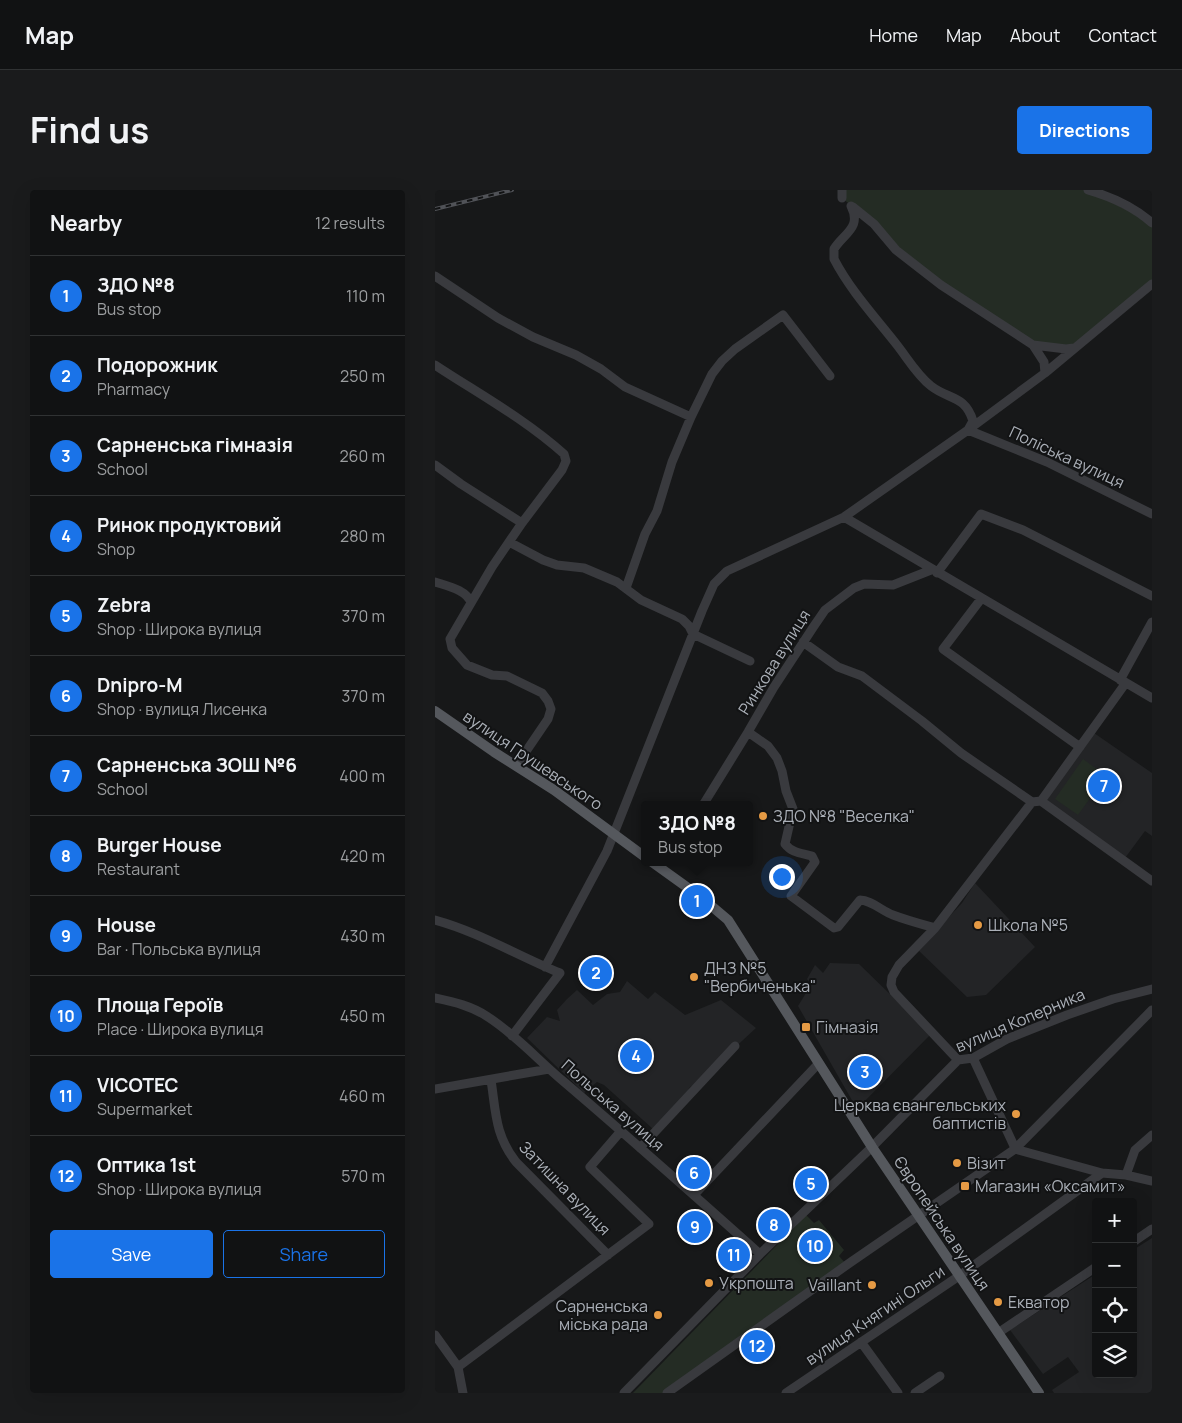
<!DOCTYPE html>
<html lang="en">
<head>
<meta charset="utf-8">
<style>
  :root { --surface:#111213; --page:#1a1b1c; --text:#f1f3f6; --muted:#9c9ea0; --line:#303233; --accent:#1a73e8 }
  body { margin:0; font-family:Manrope,sans-serif; background:var(--page); color:var(--text) }
  .controls { position:absolute; right:15px; bottom:15px; display:grid; overflow:hidden; border-radius:5px; box-shadow:0 5px 20px #0002 }
  .controls button { width:45px; height:45px; display:grid; place-items:center; padding:0; border:0; border-bottom:1px solid var(--line); background:var(--surface); color:var(--text); font:25px sans-serif }
  .you { position:absolute; left:346px; top:686px; width:18px; height:18px; margin:-12px; border:4px solid #fff; border-radius:50%; background:#1a73e8; box-shadow:0 0 0 8px #1a73e833 }
  .badge { display:grid; place-items:center; width:32px; height:32px; border-radius:50%; background:var(--accent); color:#fff; font-size:16px; font-weight:700 }
  .pin { position:absolute; translate:-50% -50%; border:2px solid #fff; box-shadow:0 1px 5px #0006 }
  .popup { position:absolute; left:206px; top:611px; width:112px; height:65px; box-sizing:border-box; display:grid; place-content:center; border-radius:5px; background:var(--surface); filter:drop-shadow(0 1px 4px #0005); font-size:16px; white-space:nowrap; color:var(--muted) }
  .popup b { font-size:19px; color:var(--text) }
  .popup::after { content:''; position:absolute; left:50%; top:100%; margin-left:-10px; border:10px solid transparent; border-top-color:var(--surface) }
  .list { margin:0; padding:0; list-style:none }
  h2 { display:flex; justify-content:space-between; align-items:center; height:65px; margin:0; padding:0 20px; font-size:21px }
  h2 small { font-size:16px; font-weight:400; color:var(--muted) }
  .list li { display:grid; grid-template-columns:32px 1fr auto; gap:15px; align-items:center; box-sizing:border-box; height:80px; padding:0 20px; border-top:1px solid var(--line) }
  .list b { display:block; font-size:19px; white-space:nowrap }
  .list p { margin:0; font-size:16px; white-space:nowrap; color:var(--muted) }
  .list em { font-size:16px; font-style:normal; color:var(--muted) }
  .actions { display:flex; gap:10px; padding:15px 20px }
  .actions a { flex:1; padding:11px 0; border:1px solid var(--accent); border-radius:5px; text-align:center; font-size:18px; color:var(--accent) }
  .actions .main { background:var(--accent); color:#fff }
  .icon { flex:none; width:28px; height:28px; fill:none; stroke:currentColor; stroke-width:2; stroke-linecap:round; stroke-linejoin:round }
  .map { position:relative; flex:none; width:717px; height:1203px; overflow:hidden; border-radius:5px }
  header { display:flex; align-items:center; gap:30px; box-sizing:border-box; height:70px; padding:0 25px; background:var(--surface); border-bottom:1px solid var(--line) }
  header strong { font-size:24px }
  nav { display:flex; gap:28px; margin-inline-start:auto; font-size:18px }
  .intro { display:flex; align-items:center; justify-content:space-between; box-sizing:border-box; height:120px; padding:0 30px }
  h1 { margin:0; font-size:35px }
  .button { padding:12px 22px; border-radius:5px; background:var(--accent); color:#fff; font-size:18px; font-weight:700 }
  main { display:flex; gap:30px; padding:0 30px }
  aside { flex:1; background:var(--surface); border-radius:5px; box-shadow:0 5px 20px #0002 }
  .map>svg:first-child { display:block }
  .built { fill:#232426 }
  .green { fill:#242c24 }
  .lines { fill:none; stroke-linecap:round; stroke-linejoin:round }
  .minor { stroke:#393a3e; stroke-width:9 }
  .major { stroke:#55585d; stroke-width:10 }
  .rail-casing { stroke:#505257; stroke-width:4 }
  .rail { stroke:#121314; stroke-width:2; stroke-dasharray:5.5; stroke-linecap:butt }
  .poi-dot { fill:#e59a44; stroke:#121314; stroke-width:2 }
  .labels { text-anchor:middle; dominant-baseline:central; stroke-width:4; stroke-linejoin:round; paint-order:stroke }
  .street-label { font-size:16px; fill:#abb0b8; stroke:#121314 }
  .poi-label { font-size:16px; fill:#abb0b8; stroke:#121314; text-anchor:start }
</style>
</head>
<body>
<header>
<strong>Map</strong>
<nav><a>Home</a><a>Map</a><a>About</a><a>Contact</a></nav>
</header>
<div class="intro"><h1>Find us</h1><a class="button">Directions</a></div>
<main>
<aside>
<h2>Nearby<small>12 results</small></h2>
<ul class="list">
<li><span class="badge">1</span><div><b>ЗДО №8</b><p>Bus stop</p></div><em>110 m</em></li>
<li><span class="badge">2</span><div><b>Подорожник</b><p>Pharmacy</p></div><em>250 m</em></li>
<li><span class="badge">3</span><div><b>Сарненська гімназія</b><p>School</p></div><em>260 m</em></li>
<li><span class="badge">4</span><div><b>Ринок продуктовий</b><p>Shop</p></div><em>280 m</em></li>
<li><span class="badge">5</span><div><b>Zebra</b><p>Shop · Широка вулиця</p></div><em>370 m</em></li>
<li><span class="badge">6</span><div><b>Dnipro-M</b><p>Shop · вулиця Лисенка</p></div><em>370 m</em></li>
<li><span class="badge">7</span><div><b>Сарненська ЗОШ №6</b><p>School</p></div><em>400 m</em></li>
<li><span class="badge">8</span><div><b>Burger House</b><p>Restaurant</p></div><em>420 m</em></li>
<li><span class="badge">9</span><div><b>House</b><p>Bar · Польська вулиця</p></div><em>430 m</em></li>
<li><span class="badge">10</span><div><b>Площа Героїв</b><p>Place · Широка вулиця</p></div><em>450 m</em></li>
<li><span class="badge">11</span><div><b>VICOTEC</b><p>Supermarket</p></div><em>460 m</em></li>
<li><span class="badge">12</span><div><b>Оптика 1st</b><p>Shop · Широка вулиця</p></div><em>570 m</em></li>
</ul>
<div class="actions"><a class="main">Save</a><a>Share</a></div>
</aside>
<div class="map">
<svg width="717" height="1203" viewBox="0 0 717 1203">
  <rect width="100%" height="100%" fill="#171819"/>
  <path class="built" d="M659 543 717 583V646L710 641 690 668 613 613 612 609Z
    M540 693 600 757 551 805 532 807 483 760 527 713Z
    M395 773 424 774 496 844 422 919 363 816 376 795 372 789 380 775 388 783Z
    M192 791 213 809 220 802 250 825 286 810 321 838 294 863 271 888 255 897 250 906 218 939 169 895 162 892 149 903 92 848 112 827 125 831 122 820 132 809 142 800 158 815 172 804 185 802Z
    M717 1048V1203H619L617 1200 644 1182 633 1167 608 1184 575 1140 661 1084V1184H698V1060Z"/>
  <path class="green" d="M407 0H653L717 33V94L639 158 598 155 481 75 439 34 407 8Z
    M648 569 671 586 643 625 620 609Z
    M371 1025 379 1033 384 1030 409 1060 404 1066 411 1074 228 1203H198Z"/>
  <g class="lines">
    <path class="minor" d="M407 0V8
      M653 0C677 7 698 16 717 33
      M416 16C427 38 409 43 399 59V69C415 100 440 127 462 155 473 169 482 185 496 196 514 210 530 205 538 231L533 240
      M418 17 439 34 461 60 506 95 598 155 631 159 639 158
      M0 86 63 128 98 147 141 165 166 179 190 197 256 227
      M598 155 609 172 610 183
      M0 175C44 204 90 229 129 264L131 271 127 280 87 333 57 377 15 449 17 458 32 475 57 485 72 486 107 503 113 511 116 519 113 529 81 576
      M533 240 612 272 717 324
      M0 275 26 294 87 333
      M409 327 717 508
      M74 352 108 370 122 375 149 378 182 392 206 410 247 429 254 436 258 444 315 471
      M502 383 546 324 588 340 717 406
      M0 392C12 396 32 400 36 413
      M191 398 210 344 222 321 237 272 256 227 277 184 287 171 300 159 348 125 395 186
      M546 409 508 459 645 557
      M368 452 403 477 427 486 487 531 526 563 597 612 606 611 717 691
      M685 490 717 432
      M313 542 333 556 342 568 347 581 351 601 358 619 350 654C357 663 366 663 377 666L380 672 356 706 399 738 403 737 425 710C436 710 447 721 458 725 471 730 486 734 500 738
      M606 611 690 494
      M268 615 313 542 339 497 379 436 390 420 419 398 429 394 458 395 496 380
      M0 730C44 742 83 766 125 783L77 846
      M110 777 172 661 267 421 279 394 292 381 409 327 533 240 610 183 717 94
      M0 808C19 812 37 816 53 827 81 845 103 870 128 891 195 948 260 1006 325 1064
      M538 868 580 958
      M523 870 459 802 456 795 457 787 464 775 500 738 597 612
      M56 890C61 923 60 945 81 972L173 1065
      M0 899 114 879
      M205 958 300 856
      M580 959 667 983 691 985 717 991
      M691 985 700 960 717 945
      M259 1005 384 873
      M698 1052 717 1039
      M563 1143 661 1077
      M0 1145 23 1177 28 1203
      M426 1152 463 1203
      M23 1177 214 1034 155 977 186 941
      M189 1203 325 1064 437 957 523 870 538 868 572 849 632 825 678 809 717 799
      M232 1203 416 1072 580 959 717 820
      M351 1203 524 1086 667 983
      M480 1203 505 1186"/>
    <path class="major" d="M0 521 59 562 119 600 210 667
      M217 672 267 708 293 730 437 957 604 1203"/>
    <defs>
      <path id="rail" d="M0 19 77 0"/>
    </defs>
    <use href="#rail" class="rail-casing"/>
    <use href="#rail" class="rail"/>
  </g>
  <g class="poi-dot">
    <circle cx="328" cy="626" r="5"/>
    <circle cx="543" cy="735" r="5"/>
    <circle cx="259" cy="787" r="5"/>
    <rect x="366" y="832" width="10" height="10" rx="2.5"/>
    <circle cx="581" cy="924" r="5"/>
    <circle cx="522" cy="973" r="5"/>
    <rect x="525" y="991" width="10" height="10" rx="2.5"/>
    <circle cx="274" cy="1093" r="5"/>
    <circle cx="437" cy="1095" r="5"/>
    <circle cx="563" cy="1112" r="5"/>
    <circle cx="223" cy="1125" r="5"/>
  </g>
  <g class="labels">
    <g class="street-label">
      <text transform="translate(632 267) rotate(25)">Поліська вулиця</text>
      <text transform="translate(339 472) rotate(-58)">Ринкова вулиця</text>
      <text transform="translate(98 570) rotate(34)">вулиця Грушевського</text>
      <text transform="translate(585 830) rotate(-23)">вулиця Коперника</text>
      <text transform="translate(178 915) rotate(41)">Польська вулиця</text>
      <text transform="translate(130 998) rotate(46)">Затишна вулиця</text>
      <text transform="translate(507 1033) rotate(56)">Європейська вулиця</text>
      <text transform="translate(440 1125) rotate(-34)">вулиця Княгині Ольги</text>
    </g>
    <g class="poi-label">
      <text x="338" y="626">ЗДО №8 "Веселка"</text>
      <text x="553" y="735">Школа №5</text>
      <text x="269" y="778">ДНЗ №5<tspan x="269" dy="18">"Вербиченька"</tspan></text>
      <text x="381" y="837">Гімназія</text>
      <text x="571" y="915" text-anchor="end">Церква євангельських<tspan x="571" dy="18">баптистів</tspan></text>
      <text x="532" y="973">Візит</text>
      <text x="540" y="996">Магазин «Оксамит»</text>
      <text x="284" y="1093">Укрпошта</text>
      <text x="427" y="1095" text-anchor="end">Vaillant</text>
      <text x="573" y="1112">Екватор</text>
      <text x="213" y="1116" text-anchor="end">Сарненська<tspan x="213" dy="18">міська рада</tspan></text>
    </g>
  </g>
</svg>
<div class="controls">
<button>+</button>
<button>−</button>
<button><svg class="icon" aria-label="locate" viewBox="0 0 24 24"><circle cx="12" cy="12" r="6"/><path d="M12 2v4M12 18v4M2 12h4M18 12h4"/></svg></button>
<button><svg class="icon" aria-label="layers" viewBox="0 0 24 24"><path d="M12 4l9 5-9 5-9-5zM3 14l9 5 9-5"/></svg></button>
</div>
<div class="you"></div>
<div class="pin badge" style="left:262px;top:711px">1</div>
<div class="popup"><b>ЗДО №8</b>Bus stop</div>
<div class="pin badge" style="left:161px;top:783px">2</div>
<div class="pin badge" style="left:430px;top:882px">3</div>
<div class="pin badge" style="left:201px;top:866px">4</div>
<div class="pin badge" style="left:376px;top:994px">5</div>
<div class="pin badge" style="left:259px;top:983px">6</div>
<div class="pin badge" style="left:669px;top:596px">7</div>
<div class="pin badge" style="left:339px;top:1035px">8</div>
<div class="pin badge" style="left:260px;top:1037px">9</div>
<div class="pin badge" style="left:380px;top:1056px">10</div>
<div class="pin badge" style="left:299px;top:1065px">11</div>
<div class="pin badge" style="left:322px;top:1156px">12</div>
</div>
</main>
</body>
</html>
